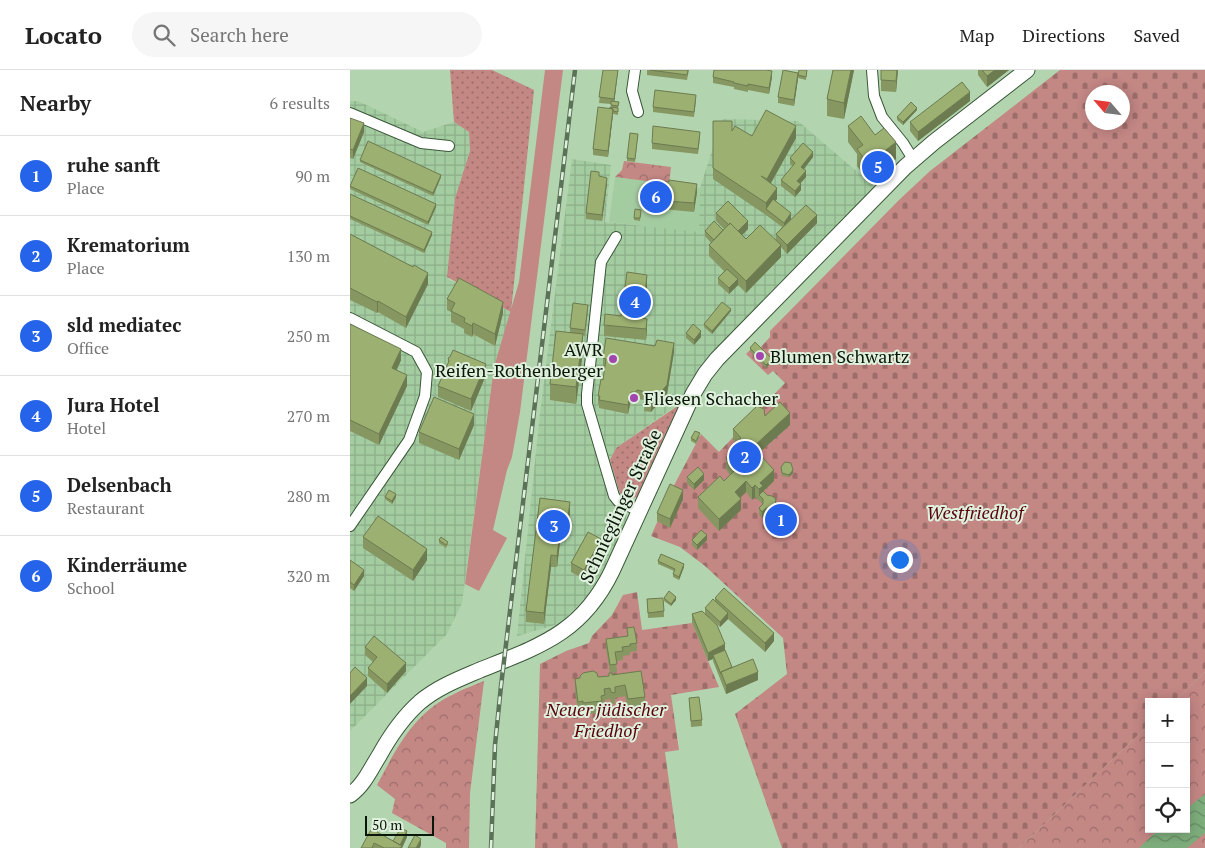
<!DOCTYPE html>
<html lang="en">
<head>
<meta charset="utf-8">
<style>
  :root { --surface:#fff; --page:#f6f6f6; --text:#222; --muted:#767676; --line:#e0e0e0; --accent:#2563eb }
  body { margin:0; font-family:"PT Serif",serif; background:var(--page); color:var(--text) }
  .controls { position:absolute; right:15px; bottom:15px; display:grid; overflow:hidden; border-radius:0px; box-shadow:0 2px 12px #0003 }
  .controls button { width:45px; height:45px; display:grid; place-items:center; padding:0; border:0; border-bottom:1px solid var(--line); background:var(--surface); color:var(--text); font:25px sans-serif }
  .compass { position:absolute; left:735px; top:15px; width:45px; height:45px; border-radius:50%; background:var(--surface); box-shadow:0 2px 12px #0003; rotate:298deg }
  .scale { position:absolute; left:15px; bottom:12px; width:69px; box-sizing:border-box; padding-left:5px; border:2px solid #0b170a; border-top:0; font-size:14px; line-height:18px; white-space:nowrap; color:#0b170a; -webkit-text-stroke:4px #dff1dd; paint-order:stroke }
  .you { position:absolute; left:549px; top:489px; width:18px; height:18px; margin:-12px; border:4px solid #fff; border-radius:50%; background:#1a73e8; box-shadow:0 0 0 8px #1a73e833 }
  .badge { display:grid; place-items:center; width:32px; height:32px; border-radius:50%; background:var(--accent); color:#fff; font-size:16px; font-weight:700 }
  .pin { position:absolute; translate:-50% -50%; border:2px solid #fff; box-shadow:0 1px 5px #0006 }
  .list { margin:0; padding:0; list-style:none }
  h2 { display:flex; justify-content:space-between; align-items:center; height:65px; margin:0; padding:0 20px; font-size:21px }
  h2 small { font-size:16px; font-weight:400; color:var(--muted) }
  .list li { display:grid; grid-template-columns:32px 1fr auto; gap:15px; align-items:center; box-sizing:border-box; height:80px; padding:0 20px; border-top:1px solid var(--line) }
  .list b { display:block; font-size:19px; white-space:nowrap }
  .list p { margin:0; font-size:16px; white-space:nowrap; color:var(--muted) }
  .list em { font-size:16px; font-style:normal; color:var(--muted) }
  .icon { flex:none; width:28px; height:28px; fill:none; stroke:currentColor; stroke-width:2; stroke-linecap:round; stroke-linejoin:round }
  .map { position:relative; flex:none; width:855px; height:778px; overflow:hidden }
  header { display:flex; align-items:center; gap:30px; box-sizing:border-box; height:70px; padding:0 25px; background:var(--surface); border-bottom:1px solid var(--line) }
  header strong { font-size:24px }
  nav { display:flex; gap:28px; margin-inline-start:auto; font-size:18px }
  .search { width:350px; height:45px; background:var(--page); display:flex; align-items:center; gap:12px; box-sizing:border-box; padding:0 18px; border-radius:28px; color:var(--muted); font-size:19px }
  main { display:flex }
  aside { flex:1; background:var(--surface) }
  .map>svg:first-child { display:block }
  .built { fill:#a4cca1 }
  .industrial { fill:url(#industrial-grid) }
  .grass { fill:url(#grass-dots) }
  .cemetery { fill:url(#cemetery-stones); fill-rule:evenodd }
  .park { fill:url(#park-crowns) }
  .garden { fill:#c38784 }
  .water { fill:url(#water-waves) }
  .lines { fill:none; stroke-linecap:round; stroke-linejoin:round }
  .street-casing { stroke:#3a5838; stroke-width:12 }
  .secondary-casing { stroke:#3a5838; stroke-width:17 }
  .street { stroke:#fff; stroke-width:10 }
  .secondary { stroke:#fff; stroke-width:15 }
  .rail-casing { stroke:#5b7259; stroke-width:4.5 }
  .rail { stroke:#dff1dd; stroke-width:2.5; stroke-dasharray:8; stroke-linecap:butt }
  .wall { fill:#869762 }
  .shaded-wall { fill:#6d7b50 }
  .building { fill:#9cb072; stroke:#6d7b50 }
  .poi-dot { fill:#a245ae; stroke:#dff1dd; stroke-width:2 }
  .labels { text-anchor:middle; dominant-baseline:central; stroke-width:4; stroke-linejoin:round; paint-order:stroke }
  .poi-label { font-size:18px; fill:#0b170a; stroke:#dff1dd; text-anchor:start }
  .street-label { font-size:18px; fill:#0b170a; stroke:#dff1dd }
  .park-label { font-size:18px; font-style:italic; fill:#59010c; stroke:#dff1dd }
</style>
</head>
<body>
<header>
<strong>Locato</strong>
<div class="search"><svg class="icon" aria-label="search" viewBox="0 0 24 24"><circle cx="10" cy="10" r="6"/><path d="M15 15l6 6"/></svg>Search here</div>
<nav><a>Map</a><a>Directions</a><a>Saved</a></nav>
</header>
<main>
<aside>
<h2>Nearby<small>6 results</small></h2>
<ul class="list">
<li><span class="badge">1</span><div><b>ruhe sanft</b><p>Place</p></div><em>90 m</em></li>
<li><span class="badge">2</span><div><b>Krematorium</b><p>Place</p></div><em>130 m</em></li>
<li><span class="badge">3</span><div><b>sld mediatec</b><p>Office</p></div><em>250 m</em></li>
<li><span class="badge">4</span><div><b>Jura Hotel</b><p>Hotel</p></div><em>270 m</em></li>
<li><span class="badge">5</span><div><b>Delsenbach</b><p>Restaurant</p></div><em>280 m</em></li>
<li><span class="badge">6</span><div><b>Kinderräume</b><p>School</p></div><em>320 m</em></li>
</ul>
</aside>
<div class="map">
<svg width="855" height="778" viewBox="0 0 855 778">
  <defs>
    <pattern id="industrial-grid" width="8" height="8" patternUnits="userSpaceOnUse" patternTransform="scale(1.25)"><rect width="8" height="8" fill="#a4cca1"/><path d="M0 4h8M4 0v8" fill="none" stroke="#8cae89"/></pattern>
    <pattern id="grass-dots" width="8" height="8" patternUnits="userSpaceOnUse" patternTransform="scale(1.25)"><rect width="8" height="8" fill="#c38784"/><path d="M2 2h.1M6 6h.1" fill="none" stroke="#9d6d6a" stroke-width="1.8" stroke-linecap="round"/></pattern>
    <pattern id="cemetery-stones" width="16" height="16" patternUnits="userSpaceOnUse" patternTransform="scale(1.25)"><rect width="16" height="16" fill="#c38784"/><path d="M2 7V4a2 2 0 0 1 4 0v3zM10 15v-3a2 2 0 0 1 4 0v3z" fill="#9d6d6a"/></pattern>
    <pattern id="park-crowns" width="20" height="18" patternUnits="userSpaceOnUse" patternTransform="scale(1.25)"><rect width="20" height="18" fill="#c38784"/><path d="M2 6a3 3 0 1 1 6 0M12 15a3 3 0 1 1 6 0" fill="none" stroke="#9d6d6a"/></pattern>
    <pattern id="water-waves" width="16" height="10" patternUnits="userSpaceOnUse" patternTransform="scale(1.25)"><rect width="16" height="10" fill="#7ead7c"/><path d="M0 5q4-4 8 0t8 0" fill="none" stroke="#658c64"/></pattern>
  </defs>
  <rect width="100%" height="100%" fill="#b2d5af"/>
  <path class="built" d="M265 107 350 118V163L259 152Z"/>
  <path class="industrial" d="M0 31H8L73 62 104 52 119 62 120 81 105 128 98 209 161 242 144 297 112 533 97 564 0 661Z
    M372 49 448 51 525 117 333 331 266 378 260 390 277 447 249 515 209 554 167 566 190 343 222 89 261 95 255 152 349 162 350 118Z"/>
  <path class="grass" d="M100 0H142L184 20 161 242 97 207 105 128 120 81 119 62 104 52Z
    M329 335 287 427 279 429 271 427 260 390 266 378Z"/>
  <path class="cemetery" d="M710 0H855V602L824 632H799V655L669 778H432L385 644 437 604 433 568 355 496 330 477 301 466 320 423 351 364 369 382 435 313 423 301 418 305 396 284 405 275 409 279 420 267V261L549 130 580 101ZM742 22H772V52H742Z
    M287 522 292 560 342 553 369 617 321 625 329 680 315 682 328 778H185L190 594 216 581 239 573 242 566 262 545 273 525Z"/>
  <path class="park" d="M274 91 321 97 319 114 265 107 272 100Z
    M855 602V778H669L799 655V759H836V632H824Z
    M134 611 120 723 119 778H96V773L42 743 45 729 27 715C47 677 65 641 106 623 115 618 125 615 134 611Z"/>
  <path class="garden" d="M195 0H213L170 342 162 387 157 400 143 460 157 468 129 521 115 514 144 297 169 212Z"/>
  <path class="water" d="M855 724V763L837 778H789L809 759H836V739Z"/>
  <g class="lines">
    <defs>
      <path id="street" d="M285 0 282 21 288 42
        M522 0 524 26 532 47 553 73 563 89
        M0 43 71 73 99 76
        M266 167 251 192 237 324V334L264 426 268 431 289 441
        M0 248 66 282 77 302 75 326 59 370 0 456"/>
      <path id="secondary" d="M0 725C14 715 20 700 29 686 40 666 53 647 70 632 88 617 109 609 130 600 190 576 232 563 262 501L343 324 355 304 367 289 555 97 584 72 677 0"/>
    </defs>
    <use href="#street" class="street-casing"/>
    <use href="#secondary" class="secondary-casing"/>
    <use href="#street" class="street"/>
    <use href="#secondary" class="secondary"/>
    <defs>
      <path id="rail" d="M141 778 145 675 151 616 225 0"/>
    </defs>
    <use href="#rail" class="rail-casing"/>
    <use href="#rail" class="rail"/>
  </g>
  <path class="wall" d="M253 0H268L264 32H269L268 39V45L263 44 258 87 243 85V79L261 37V34L249 33Z
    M297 0H339L337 10 297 5Z
    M457 0 456 10 448 8 444 36 428 33V27L448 3Z
    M483 0H504L494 49 477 46V29Z
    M548 0 546 22 531 21V10Z
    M628 0H659L637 17 628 5Z
    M363 7H422L419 24 398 20V22L384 19V17L363 13Z
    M346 31 344 47 303 42V37Z
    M620 31 568 71 560 61V52Z
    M567 40 553 55 547 50V47Z
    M0 48 14 62 3 89 0 88Z
    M363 51 382 61 402 66 446 68 421 113 427 129 425 131 441 149 439 151 467 153 437 184 431 177V187L396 223 388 215 379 224 368 214V208L374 201 359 186V175L361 173 355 166V161L373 160 374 159 366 151V143L398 159 392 165 396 169 426 170V164L432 157 416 145 363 109Z
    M498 56 525 65 546 89 518 110 507 96V84L498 72Z
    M288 64 285 92 277 91V88Z
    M350 68 348 84 302 79V73Z
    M463 87 453 99 456 107 450 114 451 120 445 127 431 116V110L443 96 440 94V88Z
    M10 90 91 107 83 126 10 92Z
    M249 107 257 113 252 151 236 149V143Z
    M304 110 347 122 344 142 302 138V130L304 118Z
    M0 116 86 137 78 155 0 119Z
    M0 124 82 165 74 183 0 149Z
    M291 142 290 151 284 150V148Z
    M0 164 63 197 78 214 56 258 28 242 27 243 0 230Z
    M297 216 293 248 297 260 296 270 254 266V255L271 246Z
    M97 229 153 243 145 276 123 264 122 267 114 263V259L101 252V242L97 240Z
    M238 241 235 266 233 265V281L226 334 200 330V314L220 263V258Z
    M381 241 362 264 354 257V254Z
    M0 254 51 290 47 300 57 316 29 375 0 361Z
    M336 263 351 267 344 275 336 268Z
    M400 278 422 292 416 298 400 281Z
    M324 282 317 324 309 332H307L306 336 301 342 294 341 295 330 287 329 286 331 281 330 278 344 249 338V335L248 334V326L253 310 255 297 253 296V288Z
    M98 288 136 305 121 341 88 327V316L98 294Z
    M415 346 440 355 409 383 424 411 413 422 425 440 422 444H416L412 448 409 444V438L413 434 405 427 402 430 396 422 390 428 391 440 369 461 348 438V427L374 411 380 405 376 399V388L388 375 383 370V359Z
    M124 355 109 390 69 373V362Z
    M350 366 346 374 341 371V368Z
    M431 397 443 403 439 407 432 406Z
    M337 407 354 410 344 420 337 413Z
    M35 427H46L42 434 35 429Z
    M190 428 220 443 218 457 212 456 207 497H201L194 554 176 552V541Z
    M333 429 320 458 307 451V443Z
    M13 467 77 490 63 511 13 478Z
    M89 470 98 474 96 478 89 473Z
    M342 470H357L347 480 342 475Z
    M251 478 234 509 221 502V493Z
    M0 490 14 506 4 521 0 518Z
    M308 491 334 497 329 510 323 507V504L324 501 308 494Z
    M314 528 326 530 321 536 314 531Z
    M365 528 424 571 415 582 378 549 370 557 359 547 375 580 382 597 408 610 376 624 363 591V589L358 591 342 553V544L355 543V538L365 531Z
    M297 529 314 541V547L298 548Z
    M277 558 287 573V581L280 582V585L273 586V590L266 591 267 602 262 603V605L295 627V638L278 641 275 626 265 628V635L261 633 260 629 255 630V636L252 637V642L233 645V643H228L225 620V609L259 606 260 603 256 578V569L277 566Z
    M15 577 56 601 37 623 18 606V598L23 592 15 585Z
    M339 628 352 650V656L341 657Z
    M29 763 43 771 57 767 52 778H11Z"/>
  <path class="shaded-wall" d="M268 0 264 35V29Z
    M501 0H504L494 49V33Z
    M547 0H548L546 22V11Z
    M645 0H659L637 17V6Z
    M422 1V7L419 24V18Z
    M448 3V9L444 36V30Z
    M620 22V31L568 71V62Z
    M567 38V40L553 55V52Z
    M263 39V44L258 87V81Z
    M14 53V62L3 89V80Z
    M446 56V68L417 120V109Z
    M546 72V89L518 110V94Z
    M463 82V87L451 103V97Z
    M456 101V107L447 117V111Z
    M91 105V107L83 126V123Z
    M257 108V113L252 151V145Z
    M347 114V122L344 142V133Z
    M451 114V120L445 127V121Z
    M427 118V129L418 141 416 139V133Z
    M86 134V137L78 155V152Z
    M441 143V149L434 158V153Z
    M467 145V153L437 184V175Z
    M398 151V159L386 171V162Z
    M82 162V165L74 183V180Z
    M431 175V187L396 223V211Z
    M78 203V214L56 258V247Z
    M297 205V216L292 259V248Z
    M388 209V215L379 224V218Z
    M28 231V242L27 243V232Z
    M153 232V243L145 276V264Z
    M381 239V241L362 264V261Z
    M297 249V260L296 270V259Z
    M123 253V264L122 267V256Z
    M351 261V267L344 275V270Z
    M233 264V281L226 334V317Z
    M324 273V282L317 324 309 332V324Z
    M51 279V290L42 309V298Z
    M422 289V292L416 298V295Z
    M136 294V305L121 341V329Z
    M57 305V316L29 375V364Z
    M281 322V330L278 344V335Z
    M307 323 306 336 301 342V334Z
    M440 343V355L403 388V377Z
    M124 344V355L109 390V379Z
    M424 400V411L409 425V430V419L410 413Z
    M443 400V403L439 407V405Z
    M354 404V410L344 420V414Z
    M396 411V422L385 433V422Z
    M405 415V427L402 430V418Z
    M333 420V429L320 458V449Z
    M46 424V427L42 434V431Z
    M391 429V440L369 461V449Z
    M426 429 425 440 422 444V438Z
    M220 432V443L218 457V446Z
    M416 438V444L412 448V442Z
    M212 445V456L207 497V486Z
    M357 465V470L347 480V475Z
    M251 469V478L234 509V500Z
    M77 479V490L63 511V500Z
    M201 485V497L194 554V543Z
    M334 494V497L329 510V507Z
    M14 500V506L4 521V515Z
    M326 527V530L321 536V534Z
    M378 543V549L370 557V552Z
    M424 563V571L415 582V573Z
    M375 574V583L363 585V589L358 591V583Z
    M56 593V601L37 623V614Z
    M408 602V610L376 624V615Z
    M17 608V616L0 634V626Z
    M57 761V767L52 778H48Z
    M71 769V775L70 778H66Z"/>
  <path class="building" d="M253 0H268L264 29 249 27Z
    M300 0H338L337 5Z
    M364 0H416L422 1 419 18 398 14V16L384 13V12L363 7Z
    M433 0 448 3 444 30 428 27Z
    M449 0H457L456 7 448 5Z
    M483 0H501L494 33 477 29Z
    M531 0H547L546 11 531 10Z
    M632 0H645L637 6Z
    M612 12 620 22 568 62 560 52Z
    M305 20 346 25 344 42 303 37Z
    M261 31 269 32 268 36 261 35Z
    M561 32 567 38 553 52 547 47Z
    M248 37 263 39 258 81 243 79Z
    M260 37 268 38V42L263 41V39L260 38Z
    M416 40 446 56 417 109 411 106 427 118 416 133 363 98V51H382V61L385 56 402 66Z
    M511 46 525 65 534 58 546 72 518 94 507 79 513 75 498 56Z
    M0 48 14 53 3 80 0 79Z
    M303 56 350 62 348 79 302 73Z
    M280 63 288 64 285 89 277 88Z
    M18 71 91 105 83 123 10 90Z
    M453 73 463 82 451 97 456 101 447 111 451 114 445 121 431 110 445 93 440 88Z
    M8 98 86 134 78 152 0 116Z
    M241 101 249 102V106L257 108 252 145 236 143Z
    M304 110 319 112V110L347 114 344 133 302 130 303 118H305Z
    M0 124 82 162 74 180 0 146Z
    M423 129 441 143 434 153 416 139Z
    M378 131 398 151 388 161 380 153 379 155 366 143Z
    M456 135 467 145 437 175 426 164Z
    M285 139 291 140 290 148H284Z
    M364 151 373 160 364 170 355 161Z
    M380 153 396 169 410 155 431 175 396 211 359 175Z
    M0 164 63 197 64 195 78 203 56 247 28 231 27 232 0 218Z
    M377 199 388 209 379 218 368 208Z
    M277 202 297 205 292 248 297 249 296 259 254 255 255 244 271 246Z
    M109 208 153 232 145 264 123 253 122 256 114 252 115 248 101 241 105 233 97 229Z
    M372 232 381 239 362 261 354 254Z
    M223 233 238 235 235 260 220 258Z
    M0 254 51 279 42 298 57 305 29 364 0 350Z
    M343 254 351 261 344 270 336 263Z
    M206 261 233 264 226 317 200 314Z
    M256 268 305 276 307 270 324 273 317 315 309 324 307 323 306 328 301 334 294 333 296 322 287 320 286 322H281L278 335 249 330 250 326H248L251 309 253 310 256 289 253 288Z
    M405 272 422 289 416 295 400 278Z
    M103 280 136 294 121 329 88 316 99 291 98 288 100 287Z
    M84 327 124 344 109 379 69 362Z
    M430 332 440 343 403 377 424 400 410 413 413 416 409 419 405 415 402 418 396 411 385 422 391 429 369 449 348 427 370 406 374 411 385 400 376 388 385 377 391 374 390 369 391 368 383 359 407 336 414 339 415 346Z
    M345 361 350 363 346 371 341 368Z
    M435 392 441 393 443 400 439 405 432 403 431 397Z
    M348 397 354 404 344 414 337 407Z
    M320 414 333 420 320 449 307 443Z
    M39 420 46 424 42 431 35 427Z
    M413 421 417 425 422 426 426 429 425 435 422 438H416L412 442 409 438 413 434V429L409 425Z
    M190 428 220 432 218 446 212 445 207 486 201 485 194 543 176 541Z
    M28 446 77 479 63 500 13 467Z
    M351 460 357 465 347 475 342 470Z
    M238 462 251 469 234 500 221 493Z
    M91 467 98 472 96 475 89 470Z
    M311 484 334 494 329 507 323 504 325 499 308 491Z
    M0 490 14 500 4 515 0 512Z
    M374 518 424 563 415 573 365 528Z
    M319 521 326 527 321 534 314 528Z
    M313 528 314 541 298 543 297 529Z
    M363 529 378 543 370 552 355 538Z
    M352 541 367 555 375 574 358 583 342 544Z
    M284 557 287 573 280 574V576L272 577 273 581 265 582 267 594 260 595 256 569 278 566 277 558Z
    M24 566 56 593 37 614 18 598 27 587 15 577Z
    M375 580 382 597 371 602V604L363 585Z
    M403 589 408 602 376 615 371 602Z
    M5 597 17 608 0 626V603Z
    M243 601 247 603 248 607 259 606V603H262V605L291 601 295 627 278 629 275 615 265 617V623L261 622 260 618 254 619 255 625 251 626 252 631 233 633V631L228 632 225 609 230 608V606L233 603Z
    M349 627 352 650 341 651 339 628Z
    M24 754 29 757 27 762 52 776 50 778H34L24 773 22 778H11Z
    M51 758 57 761 50 775 43 771Z
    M65 765 71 769 66 778H58Z"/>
  <g class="poi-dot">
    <circle cx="410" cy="286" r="5"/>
    <circle cx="263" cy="289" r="5"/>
    <circle cx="284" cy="328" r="5"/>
  </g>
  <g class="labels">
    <g class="poi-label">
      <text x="253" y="279" text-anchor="end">AWR<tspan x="253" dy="21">Reifen-Rothenberger</tspan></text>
      <text x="420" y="286">Blumen Schwartz</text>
      <text x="294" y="328">Fliesen Schacher</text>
    </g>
    <g class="street-label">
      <text transform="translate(270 436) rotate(-65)">Schnieglinger Straße</text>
    </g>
    <g class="park-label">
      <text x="625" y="442">Westfriedhof</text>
      <text x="256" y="639">Neuer jüdischer<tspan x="256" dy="21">Friedhof</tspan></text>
    </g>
  </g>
</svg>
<div class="controls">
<button>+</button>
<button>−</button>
<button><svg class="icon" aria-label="locate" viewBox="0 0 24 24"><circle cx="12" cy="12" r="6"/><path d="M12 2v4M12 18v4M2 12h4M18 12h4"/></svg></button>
</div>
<svg class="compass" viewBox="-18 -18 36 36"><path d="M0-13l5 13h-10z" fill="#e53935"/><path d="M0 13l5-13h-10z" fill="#767676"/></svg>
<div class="scale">50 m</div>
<div class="you"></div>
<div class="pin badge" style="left:431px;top:450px">1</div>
<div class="pin badge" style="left:395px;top:387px">2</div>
<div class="pin badge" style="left:204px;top:456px">3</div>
<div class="pin badge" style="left:285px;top:232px">4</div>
<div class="pin badge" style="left:528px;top:97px">5</div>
<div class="pin badge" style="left:306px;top:127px">6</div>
</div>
</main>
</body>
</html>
